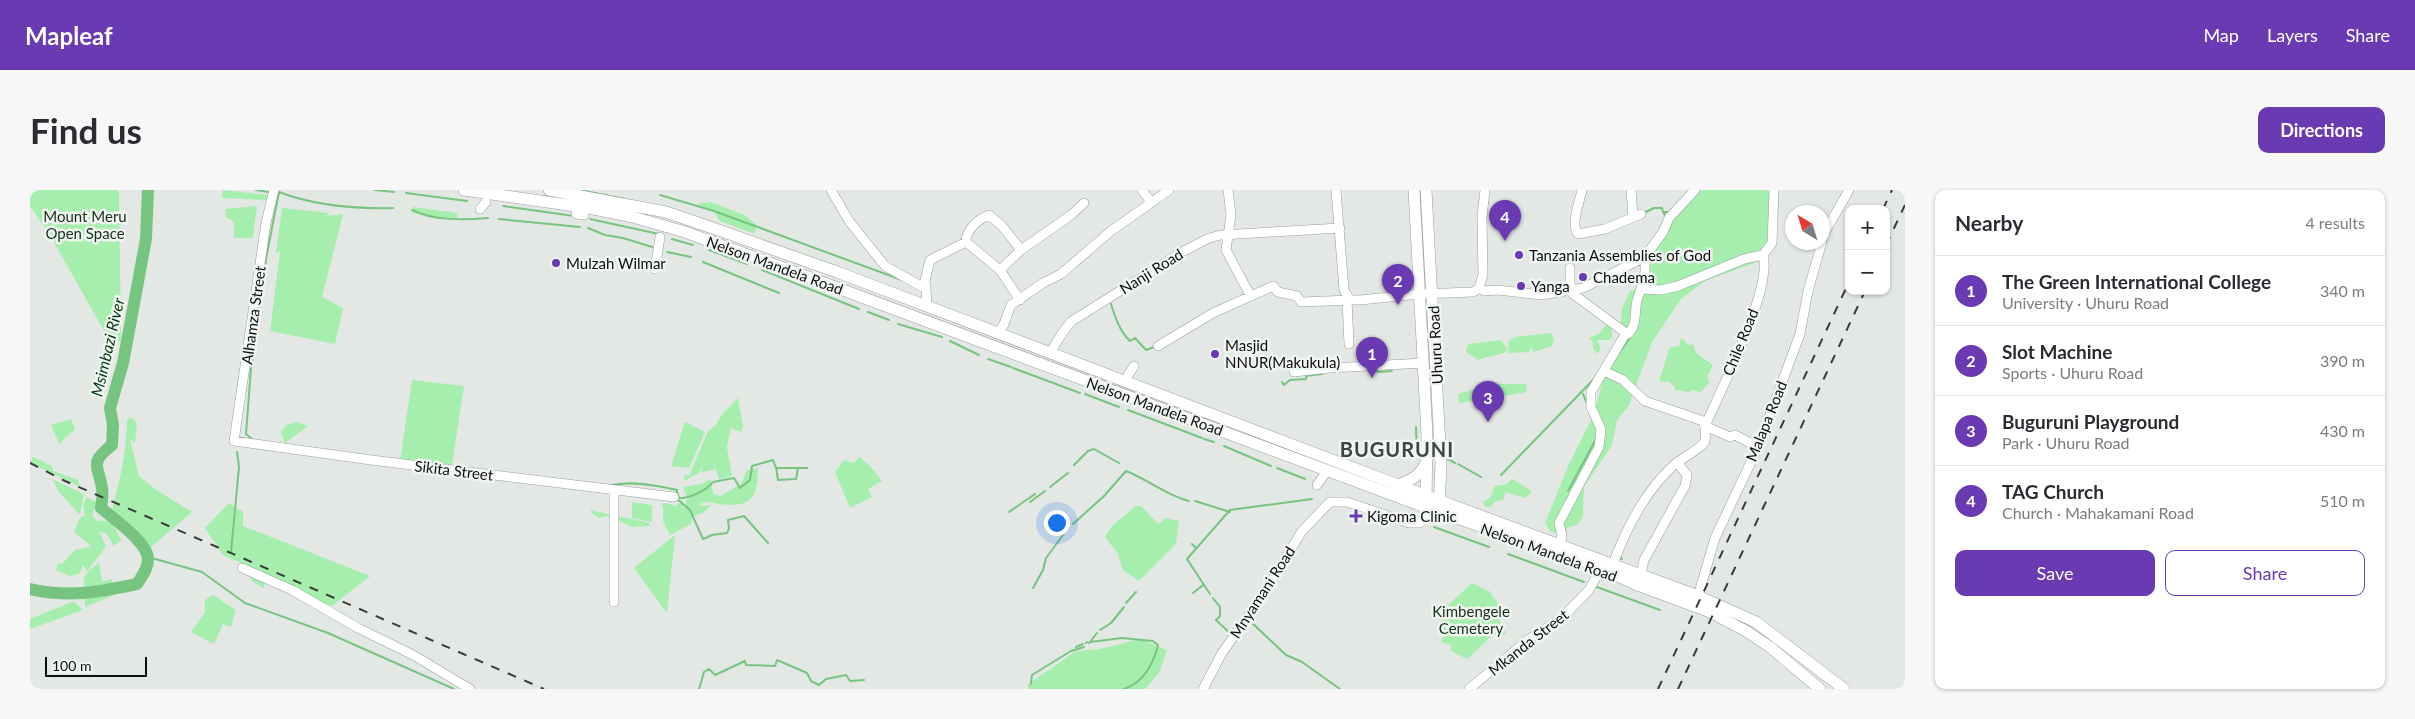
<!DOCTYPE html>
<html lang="en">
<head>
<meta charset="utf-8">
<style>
  :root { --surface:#fff; --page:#f7f7f7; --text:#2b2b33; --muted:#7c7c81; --line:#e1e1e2; --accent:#693ab1 }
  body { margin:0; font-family:Lato,sans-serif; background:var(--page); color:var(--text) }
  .controls { position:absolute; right:15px; top:15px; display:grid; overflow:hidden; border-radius:10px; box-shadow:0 1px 4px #0004 }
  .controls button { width:45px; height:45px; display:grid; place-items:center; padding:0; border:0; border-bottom:1px solid var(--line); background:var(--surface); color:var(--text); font:25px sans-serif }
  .compass { position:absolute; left:1755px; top:15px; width:45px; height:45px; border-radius:50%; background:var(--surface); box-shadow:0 1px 4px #0004; rotate:322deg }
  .scale { position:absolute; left:15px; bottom:12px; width:102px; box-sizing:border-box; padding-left:5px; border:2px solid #0d0e0d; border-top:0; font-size:14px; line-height:18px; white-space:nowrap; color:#0d0e0d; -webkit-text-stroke:4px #f1f5f1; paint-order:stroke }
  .you { position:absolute; left:1026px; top:332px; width:18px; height:18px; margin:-12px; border:4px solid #fff; border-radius:50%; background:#1a73e8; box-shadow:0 0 0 8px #1a73e833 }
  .badge { display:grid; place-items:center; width:32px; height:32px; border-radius:50%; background:var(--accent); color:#fff; font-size:16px; font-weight:700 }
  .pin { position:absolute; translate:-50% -41px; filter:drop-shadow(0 1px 2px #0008) }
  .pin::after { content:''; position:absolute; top:26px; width:18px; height:15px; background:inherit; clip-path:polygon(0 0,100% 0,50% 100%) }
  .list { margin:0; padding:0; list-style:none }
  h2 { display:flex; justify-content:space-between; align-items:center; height:65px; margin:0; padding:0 20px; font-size:21px }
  h2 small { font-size:16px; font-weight:400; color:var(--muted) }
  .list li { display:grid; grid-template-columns:32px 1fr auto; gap:15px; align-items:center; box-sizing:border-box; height:70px; padding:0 20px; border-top:1px solid var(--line) }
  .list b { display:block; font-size:19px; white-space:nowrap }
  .list p { margin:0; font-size:16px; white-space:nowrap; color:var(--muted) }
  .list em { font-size:16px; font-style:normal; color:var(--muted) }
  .actions { display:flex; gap:10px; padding:15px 20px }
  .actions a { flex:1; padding:11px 0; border:1px solid var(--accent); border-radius:10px; text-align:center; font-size:18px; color:var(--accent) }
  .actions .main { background:var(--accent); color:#fff }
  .map { position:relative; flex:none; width:1875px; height:499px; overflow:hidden; border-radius:10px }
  header { display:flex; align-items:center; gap:30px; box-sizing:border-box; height:70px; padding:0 25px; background:var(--accent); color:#fff }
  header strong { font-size:24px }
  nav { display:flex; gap:28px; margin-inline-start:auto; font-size:18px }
  .intro { display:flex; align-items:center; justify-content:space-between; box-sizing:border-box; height:120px; padding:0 30px }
  h1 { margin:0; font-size:35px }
  .button { padding:12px 22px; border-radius:10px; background:var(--accent); color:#fff; font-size:18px; font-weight:700 }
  main { display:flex; gap:30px; padding:0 30px }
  aside { flex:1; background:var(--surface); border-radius:10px; box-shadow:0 1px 4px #0004 }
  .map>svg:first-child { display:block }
  .green { fill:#a5eead }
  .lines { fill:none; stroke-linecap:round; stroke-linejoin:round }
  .stream { stroke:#77c481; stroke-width:2 }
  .river { stroke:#77c481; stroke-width:12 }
  .minor-casing { stroke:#9a9e9b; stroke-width:10 }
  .major-casing { stroke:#9a9e9b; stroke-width:12 }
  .minor { stroke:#fff; stroke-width:9 }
  .major { stroke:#fff; stroke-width:11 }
  .rail { stroke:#393b39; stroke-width:2; stroke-dasharray:9 9; stroke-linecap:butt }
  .poi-dot { fill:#693ab1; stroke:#f1f5f1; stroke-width:2 }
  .labels { text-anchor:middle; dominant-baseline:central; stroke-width:5; stroke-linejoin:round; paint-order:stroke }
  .park-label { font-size:15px; fill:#123117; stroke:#f1f5f1 }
  .poi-label { font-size:15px; fill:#0d0e0d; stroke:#f1f5f1; text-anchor:start }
  .street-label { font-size:15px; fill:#0d0e0d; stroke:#f1f5f1 }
  .water-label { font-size:16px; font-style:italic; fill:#003b10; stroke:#f1f5f1 }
  .district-label { font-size:20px; font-weight:bold; letter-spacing:1px; fill:#404340; stroke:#f1f5f1 }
</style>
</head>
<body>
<header>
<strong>Mapleaf</strong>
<nav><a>Map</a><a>Layers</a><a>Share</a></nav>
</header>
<div class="intro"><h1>Find us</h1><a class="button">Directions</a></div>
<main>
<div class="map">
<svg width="1875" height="499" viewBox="0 0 1875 499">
  <rect width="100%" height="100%" fill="#e4e8e4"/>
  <path class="green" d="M0 0H87L89 3 91 151H83L77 146 21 47 0 16Z
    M193 0 239 5 237 10 192 8Z
    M1668 0H1736L1745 4 1749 11 1746 32 1738 63 1727 72 1675 91 1651 109 1622 152 1599 215 1587 230 1582 255 1554 297 1553 327 1548 334 1525 343 1520 341 1515 333 1539 274 1564 224 1580 163 1590 143 1592 119 1599 102 1609 97 1614 76 1642 31 1649 25Z
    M681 12 714 25 726 34 725 44 690 31 685 23 669 17 670 13Z
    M227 16 223 48H204V32L196 27 195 19Z
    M383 17 428 23 427 29 382 23Z
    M252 18 299 23 296 26 313 24 292 107 313 118 305 154 240 141 250 61 246 63Z
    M1576 134 1582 139V147L1579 150H1567L1571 159 1567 164 1563 158V152L1559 148 1570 143Z
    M1521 143 1524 149 1522 156 1504 162 1501 157 1499 162 1479 163 1478 152 1485 147Z
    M1651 148 1659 155 1663 154 1666 163 1683 175 1677 187 1680 192 1671 202 1662 200 1659 202 1644 200 1645 196 1641 195V192L1629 191 1640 157 1649 156Z
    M1471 150 1478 160C1469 167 1459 165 1448 170L1436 162 1438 154Z
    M382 190 434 196 422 275 370 271Z
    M1463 194H1496L1497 202 1429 213 1428 204Z
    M708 208 713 237 711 242 701 238 697 257 702 286 689 289 684 274V280L671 282 672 274 669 283 654 291 655 284 659 286 678 241 685 236 694 222Z
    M101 227 107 233 105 253 100 249 109 286 125 299 162 322 114 363 82 320C90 289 97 261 97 230Z
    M41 229 45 239 29 254 21 235Z
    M268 232 278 236 255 253 251 242 256 235Z
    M655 232 675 242 659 278 641 276Z
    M3 267 22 276 23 281 48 290 50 297 0 273Z
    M829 267 839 275 852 291 838 299 842 307 820 318 805 282 814 270 824 273Z
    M728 278C727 285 728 292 726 298 721 322 693 314 675 312L670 314 671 316 681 315 674 322 662 327 661 334 640 345 633 331V316L631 315 634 313 647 316 651 309 654 315 652 318 654 319 657 308 653 297 671 294 681 289 683 304 691 306 711 294 717 280Z
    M22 289 54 304 50 325 29 302Z
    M1482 289 1502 301 1495 308 1475 302 1474 309 1463 313 1461 317H1455L1453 312 1460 308 1465 296 1477 294Z
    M56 307 67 312 62 326 68 331H81L91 350 84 356 76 343 69 342 76 356C70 367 62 372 58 382L69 372 72 392 81 389 89 403 55 417 54 386 58 383 53 375 49 384 39 386 26 380 28 373 32 374 45 360 58 357 61 360 60 355 44 342 50 328 55 325 53 317Z
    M602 312 622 315V332L602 328Z
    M199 313 213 322V336L340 386 302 416 237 391 233 398 222 391 211 373 193 365 175 338Z
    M1106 316H1111L1128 334 1135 328 1149 331 1146 354 1109 391 1093 380 1088 364 1075 347 1082 336Z
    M560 320 620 333 619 336 603 337 576 326 570 328 563 324Z
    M645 345 637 423 604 378Z
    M1442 393 1459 401 1472 419 1467 426 1476 443 1468 449 1463 445 1437 469 1421 461V455L1411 452 1414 443 1413 432 1404 423 1414 413 1417 416Z
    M183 405 206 420 201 437 193 434 184 454 161 442 175 422V410Z
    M44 411 53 420 0 439V429Z
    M1110 449 1137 460 1129 483 1115 499H999L997 495 1046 461 1070 459Z"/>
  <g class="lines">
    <path class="stream" d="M226 0 238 2
      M345 0 364 2
      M550 0 595 9
      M376 3 437 11
      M630 5 684 21 872 90
      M473 16 544 26
      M382 20C404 31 434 30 458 28
      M1614 23 1624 18H1632L1633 22
      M1636 27 1633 22H1639
      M469 29 550 37
      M560 29 629 44
      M558 38 575 45 593 48 622 57
      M642 49 663 55
      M679 60 717 74
      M637 62 661 67
      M673 72 749 103
      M732 80 829 119
      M1081 114C1085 127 1090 142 1100 151L1105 148 1116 160 1124 157
      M838 122 859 130
      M868 134 912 147
      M920 151 949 165
      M1589 163 1601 146
      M958 169 981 177
      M222 173 236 69 249 2C283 15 326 19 363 18
      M221 178 216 244 223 250
      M983 178 1050 203
      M1346 180 1348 182 1362 181
      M1252 192 1254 195 1260 190 1276 189V186L1292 184 1293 181
      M1055 204 1089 217
      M1553 204 1557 213
      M1098 220 1172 248
      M1386 237 1387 266 1392 268
      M1174 249 1184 252
      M1194 256 1241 276
      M1414 267 1425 273
      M1428 274 1451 287
      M1044 275 1058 261 1064 259 1089 273
      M746 277 748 290 766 289 768 278
      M1247 278 1275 289
      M1471 285 1563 190
      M579 296C600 290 626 295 647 300V304
      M1020 297 1038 283
      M1538 301 1565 251
      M647 302 649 308C659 309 677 300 683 292L704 288 710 298 720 290 722 276 743 270 746 278H777
      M647 309 660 320 673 349 682 345 697 343 699 338 698 330 714 326 738 353
      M1165 311 1200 322
      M1000 312 1015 301
      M979 322 1005 304
      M1043 334 1074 306 1096 281C1119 290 1137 306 1159 311
      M1404 337 1459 357
      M1162 354 1166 358
      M201 362 209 277 207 262
      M1478 364 1554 392
      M118 367 172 382 215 413 298 443 424 499
      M1588 367 1592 369 1589 365
      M1564 396 1630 420
      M1003 398 1013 380 1016 368 1036 341
      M1163 403 1173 395
      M1180 404 1157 369 1200 320 1282 309
      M1183 408 1190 417V426L1186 430 1201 444
      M1096 413 1106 402
      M1219 430 1256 465 1272 472 1310 499
      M1070 440 1081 433 1094 417
      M1060 452 1092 448 1123 451
      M1056 453 1057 452
      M1059 453 1067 443
      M1046 457 1053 454
      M1001 494 1002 485 1041 461 1054 457
      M669 499 674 482 679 479 685 485 715 471 716 475 745 476 747 470 777 483 781 491 789 495 796 489 816 485 820 491 834 490
      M1094 499C1112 493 1122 476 1127 459L1128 455 1124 452"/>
    <path class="river" d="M0 399C41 408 67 402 107 394 112 386 118 379 118 369 118 353 84 329 71 318 72 312 73 304 72 298 68 275 59 273 82 255L83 235 80 218 93 173 116 49 118 0"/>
    <defs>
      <path id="minor" d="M244 0 236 33 204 251 341 270 644 307
        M801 0 819 31 855 76 896 99 897 116
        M1112 0 1121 12
        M1198 0 1201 25 1196 60 1220 105
        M1306 0 1314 100 1320 110H1330L1389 104 1443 102 1449 98 1453 85 1452 27 1455 0
        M1552 0C1550 11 1540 34 1548 44L1575 39 1611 24
        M1601 0 1603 27
        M450 19 456 12
        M546 24 554 25
        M1792 47 1819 0
        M1540 78V95L1543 104 1596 143
        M625 79 630 47
        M970 80 991 60
        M1449 98 1454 101 1468 100 1511 105 1553 98 1615 67 1633 42 1639 28 1665 0
        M896 99 895 91 900 70 936 52
        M1613 99 1631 100 1648 96 1714 69 1733 65 1742 53 1744 0
        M990 110 970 80 936 52C936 40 948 29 959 25L972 36 991 60 1041 25 1054 13
        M1317 110 1319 154
        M968 143 974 134 981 115 1013 93 1031 84 1081 41 1139 0
        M1128 156 1183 123 1243 96 1248 102 1267 106 1271 112 1320 110
        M1020 163C1028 151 1032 141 1042 131L1152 62 1179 48 1191 45 1310 38
        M1574 181 1593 190 1615 211 1673 231 1675 236
        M1264 182 1299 178 1394 173
        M1098 185 1104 176
        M1675 236 1700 247 1705 245 1728 257
        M1287 295 1297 281
        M1530 355 1532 345 1529 333 1569 257 1571 239 1561 217V202L1596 143 1598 144C1609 132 1603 121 1608 107 1614 91 1616 85 1615 67
        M1583 374C1597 337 1615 301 1645 274 1650 270 1674 256 1675 251 1676 247 1675 240 1675 236 1690 202 1743 98 1733 65
        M212 378 262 400 328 438 385 466 440 499
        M1611 385 1614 370 1655 296 1657 285 1647 272
        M1668 406 1685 348 1728 257 1770 144 1778 101 1792 52
        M584 412V300
        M1173 499 1192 463 1233 405 1272 341 1300 312H1317L1379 333H1389L1408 322
        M1439 499 1499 449 1531 429 1559 400 1574 373"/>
      <path id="major" d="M434 0 559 18 603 27 652 41 762 81 1395 317 1571 378 1605 394 1678 421 1716 441 1740 457 1790 499
        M519 0 636 22 677 36 807 82 1397 306 1668 406 1726 432 1814 499
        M1384 0 1397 245 1396 313
        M1396 0 1411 274 1409 318
        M1367 295C1381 291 1391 285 1396 272"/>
    </defs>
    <use href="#minor" class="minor-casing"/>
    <use href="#major" class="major-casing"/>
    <use href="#minor" class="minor"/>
    <use href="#major" class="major"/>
    <path class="rail" d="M1853 19 1862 0
      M1856 55 1875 15
      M0 273 35 291 514 499
      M1628 499 1819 92
      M1648 499 1835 101"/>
  </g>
  <g class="poi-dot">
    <circle cx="1489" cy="65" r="5"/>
    <circle cx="526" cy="73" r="5"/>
    <circle cx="1553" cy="87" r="5"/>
    <circle cx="1491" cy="96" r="5"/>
    <circle cx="1185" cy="164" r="5"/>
    <path d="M1323.5 318.5h5v5h5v5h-5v5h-5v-5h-5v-5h5z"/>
  </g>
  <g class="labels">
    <g class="park-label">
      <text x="55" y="26">Mount Meru<tspan x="55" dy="17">Open Space</tspan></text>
      <text x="1441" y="421">Kimbengele<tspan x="1441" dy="17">Cemetery</tspan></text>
    </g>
    <g class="poi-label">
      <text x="1499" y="65">Tanzania Assemblies of God</text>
      <text x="536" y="73">Mulzah Wilmar</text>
      <text x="1563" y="87">Chadema</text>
      <text x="1501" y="96">Yanga</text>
      <text x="1195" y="155">Masjid<tspan x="1195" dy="17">NNUR(Makukula)</tspan></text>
      <text x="1337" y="326">Kigoma Clinic</text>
    </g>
    <g class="street-label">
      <text transform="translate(745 75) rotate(20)">Nelson Mandela Road</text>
      <text transform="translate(1121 81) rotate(-32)">Nanji Road</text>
      <text transform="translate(223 125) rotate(-82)">Alhamza Street</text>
      <text transform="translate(1710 152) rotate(-68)">Chile Road</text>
      <text transform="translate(1405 155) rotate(-93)">Uhuru Road</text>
      <text transform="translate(1125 216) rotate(20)">Nelson Mandela Road</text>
      <text transform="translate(1736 231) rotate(-68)">Malapa Road</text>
      <text transform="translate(424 280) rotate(7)">Sikita Street</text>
      <text transform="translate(1519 362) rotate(20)">Nelson Mandela Road</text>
      <text transform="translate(1232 402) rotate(-57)">Mnyamani Road</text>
      <text transform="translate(1498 452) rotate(-38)">Mkanda Street</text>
    </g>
    <g class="water-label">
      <text transform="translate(77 157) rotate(-77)">Msimbazi River</text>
    </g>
    <g class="district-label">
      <text x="1367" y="259">BUGURUNI</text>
    </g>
  </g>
</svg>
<div class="controls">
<button>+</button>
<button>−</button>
</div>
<svg class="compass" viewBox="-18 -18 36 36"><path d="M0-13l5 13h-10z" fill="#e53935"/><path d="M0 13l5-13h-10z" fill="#7c7c81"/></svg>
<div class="scale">100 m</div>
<div class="you"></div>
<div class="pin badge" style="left:1342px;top:188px">1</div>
<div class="pin badge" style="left:1368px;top:115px">2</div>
<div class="pin badge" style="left:1458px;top:232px">3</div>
<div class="pin badge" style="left:1475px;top:51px">4</div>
</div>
<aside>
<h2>Nearby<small>4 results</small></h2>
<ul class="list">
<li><span class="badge">1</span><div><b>The Green International College</b><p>University · Uhuru Road</p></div><em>340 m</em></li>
<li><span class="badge">2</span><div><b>Slot Machine</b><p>Sports · Uhuru Road</p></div><em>390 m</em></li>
<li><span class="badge">3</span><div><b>Buguruni Playground</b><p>Park · Uhuru Road</p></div><em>430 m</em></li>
<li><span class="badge">4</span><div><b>TAG Church</b><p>Church · Mahakamani Road</p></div><em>510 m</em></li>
</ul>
<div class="actions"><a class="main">Save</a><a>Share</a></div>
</aside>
</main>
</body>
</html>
